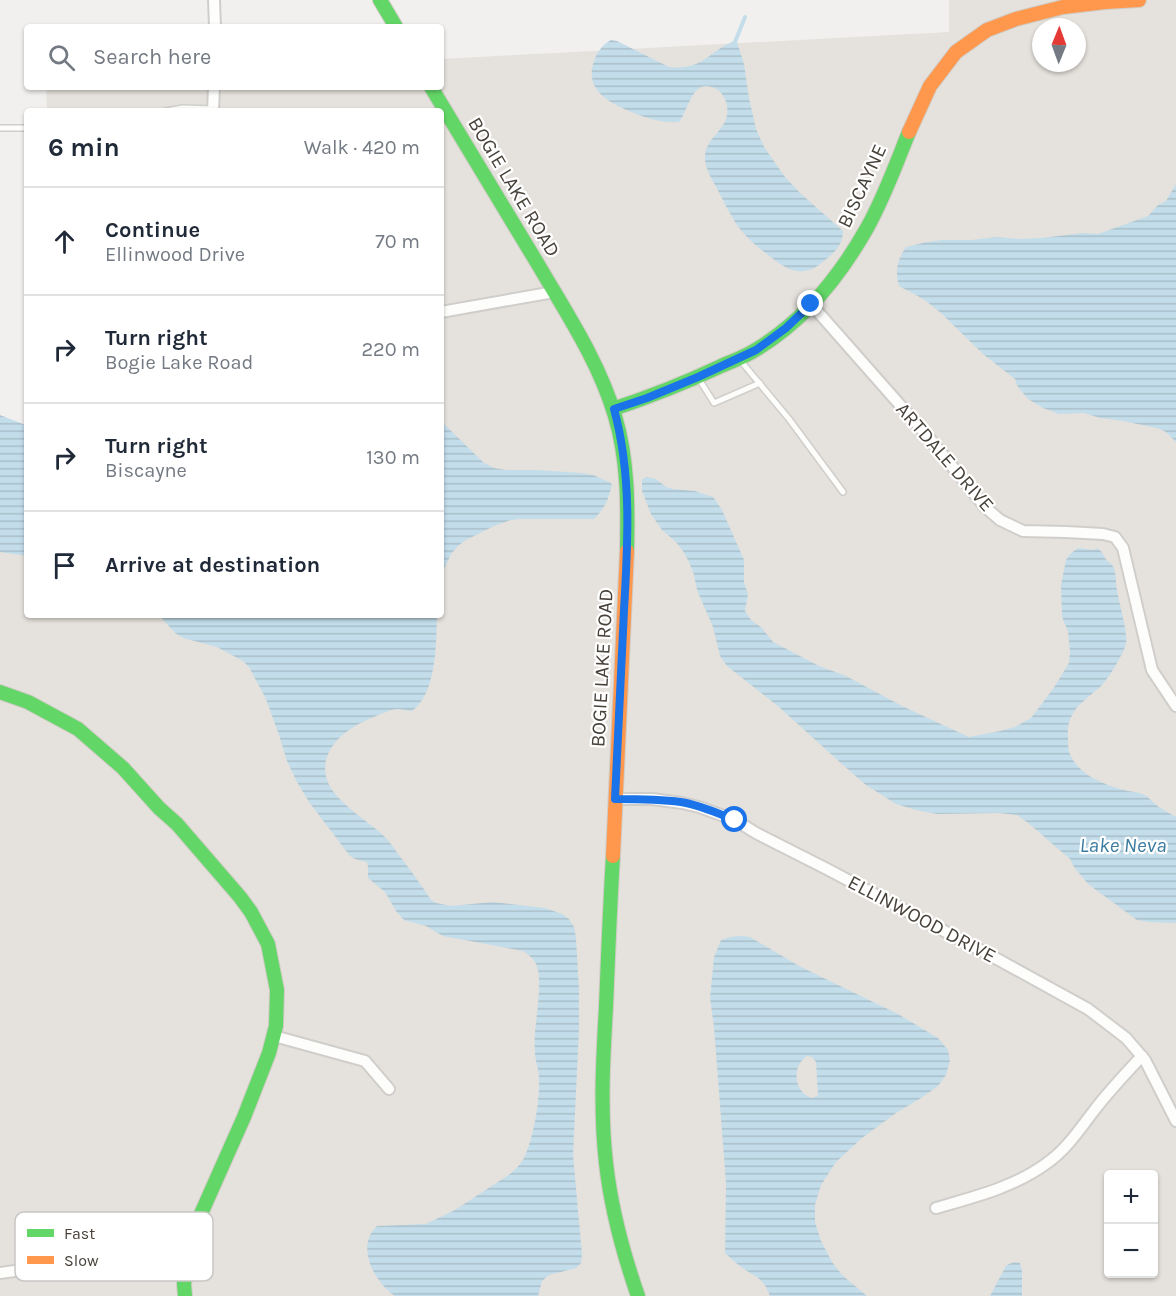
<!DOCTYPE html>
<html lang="en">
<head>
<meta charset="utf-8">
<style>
  :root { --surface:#fff; --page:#f6f6f7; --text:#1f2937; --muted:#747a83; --line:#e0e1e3 }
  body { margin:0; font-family:Karla,sans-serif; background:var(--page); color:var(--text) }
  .controls { position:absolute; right:18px; bottom:18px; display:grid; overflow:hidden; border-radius:6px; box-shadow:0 2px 4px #0004 }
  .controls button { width:54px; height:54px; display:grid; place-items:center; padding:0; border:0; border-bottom:2px solid var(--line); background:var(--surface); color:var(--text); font:30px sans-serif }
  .compass { position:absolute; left:1032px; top:18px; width:54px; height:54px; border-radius:50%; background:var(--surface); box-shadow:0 2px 4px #0004; rotate:1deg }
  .stop { position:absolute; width:18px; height:18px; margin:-14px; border:4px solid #1a73e8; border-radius:50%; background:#fff }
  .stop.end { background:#1a73e8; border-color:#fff; box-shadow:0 2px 6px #0008 }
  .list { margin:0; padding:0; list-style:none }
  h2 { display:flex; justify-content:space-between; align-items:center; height:78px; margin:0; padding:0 24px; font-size:26px }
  h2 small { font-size:20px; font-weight:400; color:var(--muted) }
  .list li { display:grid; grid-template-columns:39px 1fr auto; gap:18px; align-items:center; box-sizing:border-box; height:108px; padding:0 24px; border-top:2px solid var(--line) }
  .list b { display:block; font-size:22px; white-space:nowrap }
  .list p { margin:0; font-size:20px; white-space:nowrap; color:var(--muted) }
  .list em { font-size:20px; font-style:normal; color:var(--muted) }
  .icon { flex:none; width:33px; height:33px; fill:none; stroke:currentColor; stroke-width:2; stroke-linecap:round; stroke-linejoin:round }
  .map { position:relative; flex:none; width:1176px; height:1296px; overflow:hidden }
  .search { position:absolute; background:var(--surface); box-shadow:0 2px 4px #0004; left:24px; top:24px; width:420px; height:66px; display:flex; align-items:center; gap:15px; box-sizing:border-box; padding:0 21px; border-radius:6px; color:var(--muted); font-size:22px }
  .panel { position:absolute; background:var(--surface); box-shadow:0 2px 4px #0004; left:24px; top:108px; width:420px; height:510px; border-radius:6px }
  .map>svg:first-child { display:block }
  .residential { fill:#e5e1dc; fill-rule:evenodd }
  .water { fill:url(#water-rules); fill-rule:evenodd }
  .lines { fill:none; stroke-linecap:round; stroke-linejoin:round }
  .stream { stroke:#c3ddea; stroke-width:4 }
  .lane-casing { stroke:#d0cecb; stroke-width:8 }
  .street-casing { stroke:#d0cecb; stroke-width:14 }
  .fast-casing { stroke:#d0ccc5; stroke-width:16 }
  .slow-casing { stroke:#d0ccc5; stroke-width:16 }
  .lane { stroke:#fdfdfc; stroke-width:5 }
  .street { stroke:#fdfdfc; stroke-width:10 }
  .fast { stroke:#63d668; stroke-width:14 }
  .slow { stroke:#ff974d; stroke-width:14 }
  .route { stroke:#1a73e8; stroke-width:8 }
  .labels { text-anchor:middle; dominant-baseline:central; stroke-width:4.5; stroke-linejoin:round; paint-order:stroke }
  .street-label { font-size:20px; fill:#48423a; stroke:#fff }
  .water-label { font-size:21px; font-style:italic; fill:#3c7da1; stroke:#fff }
  .key { fill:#fff; stroke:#c8c6c4; stroke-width:1.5 }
  .key-label { font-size:16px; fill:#48423a }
</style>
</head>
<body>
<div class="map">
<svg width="1176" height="1296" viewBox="0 0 1176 1296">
  <defs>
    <pattern id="water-rules" width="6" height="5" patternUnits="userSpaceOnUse" patternTransform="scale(1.5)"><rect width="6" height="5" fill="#c3ddea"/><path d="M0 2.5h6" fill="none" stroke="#a9bfc9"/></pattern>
  </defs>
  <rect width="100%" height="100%" fill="#f2f0ee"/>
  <path class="residential" d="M949 0H1176V1296H0V523L27 531V615H441V111H47L46 87H441V59L949 32ZM1041 27H1077V63H1041ZM1108 1174H1154V1274H1108Z"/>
  <path class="water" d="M611 40 617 41 669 67C702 71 708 52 734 41L737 42 744 64 749 98 756 129 764 147 785 177 800 193 843 231C843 245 834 253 824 261 802 280 786 270 767 254 757 247 748 239 740 229 730 216 723 199 715 185 710 176 704 165 705 155 707 136 731 128 727 106 726 100 723 94 718 90 714 87 706 85 701 87 689 94 687 112 679 122 663 124 644 117 629 111 608 102 584 89 594 61 597 52 603 44 611 40Z
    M1176 184V442L1166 432 1157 428 1123 421 1100 418 1084 413 1059 414 1043 408 1028 399 1018 387 1015 379 983 354 942 314 925 300 899 286C895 271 897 260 906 247L927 242 942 240H971L997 237 1019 239 1042 238 1083 233 1098 234 1148 216 1158 205 1166 201Z
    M0 415 23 424 27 427V556L0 552Z
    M441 421 484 463 494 468 506 470H538L581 473 593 475 611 483 612 485C611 488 610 492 609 495 607 504 600 513 594 519H520L511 520 494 526 466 540 459 545 451 554 444 569 441 579Z
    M647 477 656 479 666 487 673 489 695 491 713 497 716 501 722 510 744 560V582L748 594 745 611 751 620 762 628 773 642 819 666 846 676 904 707 969 737 1000 731 1015 727 1031 718 1053 689 1069 663 1070 651 1068 631 1062 617 1061 585 1066 560 1070 554 1078 548 1093 550 1097 548 1101 551 1107 561C1118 566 1115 580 1117 590 1119 603 1128 632 1126 644 1123 654 1108 680 1100 687 1082 703 1066 711 1068 738 1068 743 1068 748 1069 752 1078 775 1102 784 1124 790 1131 792 1140 792 1146 796 1149 797 1150 800 1153 802 1159 808 1168 812 1176 817V923L1149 922 1137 920 1088 884 1074 867 1070 859 1027 822 1017 815 999 813 937 814 916 810 896 804 866 785 843 765 779 707 727 666 720 656 713 627 697 590 694 575 689 562 683 551 676 542 662 530 651 514 642 491V479Z
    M159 615H437C436 643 437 693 412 711L398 709 391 710C366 720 337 730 327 757 322 771 327 785 336 795 350 811 370 823 385 837 392 844 396 852 402 859 412 872 422 886 431 900L436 903 451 906 493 902 545 908 562 914 569 919 574 927 576 938 579 990V1030L573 1155 582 1254 581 1263 576 1268 549 1275 542 1281 538 1296H395C374 1282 355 1246 377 1226L426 1224 455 1210 510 1174C515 1170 519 1166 523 1160 533 1141 540 1101 539 1079 539 1069 535 1061 535 1052 532 1029 545 983 536 964 533 958 528 954 523 951L443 936 426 926 404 920 396 911 385 892 368 878V867L367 862 355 859 350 856 309 802 297 782 287 761 279 735 266 699 249 667 243 661 217 647 183 638 175 633Z
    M741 936 750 937 799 966 898 1014 938 1038 948 1050 950 1060 946 1075 938 1086 921 1098 896 1113 862 1138 836 1162 821 1185 815 1205V1222L821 1241 832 1262 842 1275 867 1296H770C762 1275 755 1278 740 1266 734 1262 730 1257 725 1253L726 1183 714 1027 710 998 714 957 721 940 730 937ZM807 1056 812 1057 816 1062 818 1096 812 1098C794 1093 791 1066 807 1056Z
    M1015 1262 1020 1263 1022 1271V1296H990L1006 1266 1009 1264Z"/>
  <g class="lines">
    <path class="stream" d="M735 42 745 17"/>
    <defs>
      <path id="lane" d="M166 111 183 108 213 109
        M0 128H27
        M740 360 789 419 843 492
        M699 379 714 403 760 383"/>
      <path id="street" d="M214 0 215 27
        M213 111 214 87
        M811 304 930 439 985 507 1000 520 1023 531 1066 532 1103 534 1115 537 1123 548 1152 670 1176 706
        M441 312 554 292
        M615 799H652L682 803 699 807 735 820 756 833 825 868 999 960 1088 1009 1126 1038 1145 1060 1176 1121
        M274 1036 365 1061 389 1089
        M936 1208C974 1197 1015 1187 1047 1163 1066 1150 1079 1130 1093 1112 1108 1092 1125 1074 1142 1056
        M0 1273 36 1268 126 1266 186 1272"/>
      <path id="fast" d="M380 0 396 27
        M431 87C467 147 503 207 539 266 567 314 599 362 615 416 628 459 628 506 627 551
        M613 409C649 397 685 383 719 367 732 361 745 357 757 349 803 321 840 276 867 228 884 198 896 164 909 132
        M0 692 28 702 78 729 123 768 159 808 177 824 240 897 251 912 268 944 277 990 276 1026 269 1053 244 1117 200 1216 191 1240 184 1284 185 1296
        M613 856C610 906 608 956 606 1007 603 1059 600 1111 606 1163 611 1208 623 1253 638 1296"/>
      <path id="slow" d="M909 132 930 86 956 52 987 30 1016 19 1063 7 1105 2 1139 0
        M613 856 627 551"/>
    </defs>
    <use href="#lane" class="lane-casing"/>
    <use href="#street" class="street-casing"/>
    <use href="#fast" class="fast-casing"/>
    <use href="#slow" class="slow-casing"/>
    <use href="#lane" class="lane"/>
    <use href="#street" class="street"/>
    <use href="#fast" class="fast"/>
    <use href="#slow" class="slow"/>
  </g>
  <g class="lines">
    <path class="route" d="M735 820C717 813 700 805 681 802 659 799 637 799 615 799 618 736 621 673 624 610 628 542 632 475 614 409L647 398 698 377 756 350 786 328 811 304"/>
  </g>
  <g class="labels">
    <g class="street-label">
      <text transform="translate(862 186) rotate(-65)">BISCAYNE</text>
      <text transform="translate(514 187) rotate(59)">BOGIE LAKE ROAD</text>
      <text transform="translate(945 457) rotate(49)">ARTDALE DRIVE</text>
      <text transform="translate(602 668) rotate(-87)">BOGIE LAKE ROAD</text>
      <text transform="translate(922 919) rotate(28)">ELLINWOOD DRIVE</text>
    </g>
    <g class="water-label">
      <text x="1123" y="845">Lake Neva</text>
    </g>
  </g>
  <rect x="15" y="1212" width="198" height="69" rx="9" class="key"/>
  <rect x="27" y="1229" width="27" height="8" fill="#63d668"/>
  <rect x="27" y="1256" width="27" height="8" fill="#ff974d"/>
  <g class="key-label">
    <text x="64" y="1239">Fast</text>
    <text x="64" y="1266">Slow</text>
  </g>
</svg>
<div class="controls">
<button>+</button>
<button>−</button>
</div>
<svg class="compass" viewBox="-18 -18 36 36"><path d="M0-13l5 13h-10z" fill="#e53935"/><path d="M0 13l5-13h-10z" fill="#747a83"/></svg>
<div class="stop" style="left:735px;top:820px"></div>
<div class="stop end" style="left:811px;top:304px"></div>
<div class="search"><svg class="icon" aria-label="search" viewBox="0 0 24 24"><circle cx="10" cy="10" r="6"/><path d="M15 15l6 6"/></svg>Search here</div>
<section class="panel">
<h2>6 min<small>Walk · 420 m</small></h2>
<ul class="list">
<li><svg class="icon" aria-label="ahead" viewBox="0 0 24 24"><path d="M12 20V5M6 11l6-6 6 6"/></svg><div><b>Continue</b><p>Ellinwood Drive</p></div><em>70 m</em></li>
<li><svg class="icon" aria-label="right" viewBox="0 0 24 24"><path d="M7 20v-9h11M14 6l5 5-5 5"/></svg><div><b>Turn right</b><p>Bogie Lake Road</p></div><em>220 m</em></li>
<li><svg class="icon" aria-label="right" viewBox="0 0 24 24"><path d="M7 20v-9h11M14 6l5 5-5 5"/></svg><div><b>Turn right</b><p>Biscayne</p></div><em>130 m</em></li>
<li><svg class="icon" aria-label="arrive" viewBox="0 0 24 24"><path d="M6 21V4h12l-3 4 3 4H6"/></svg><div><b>Arrive at destination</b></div></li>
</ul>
</section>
</div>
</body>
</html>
